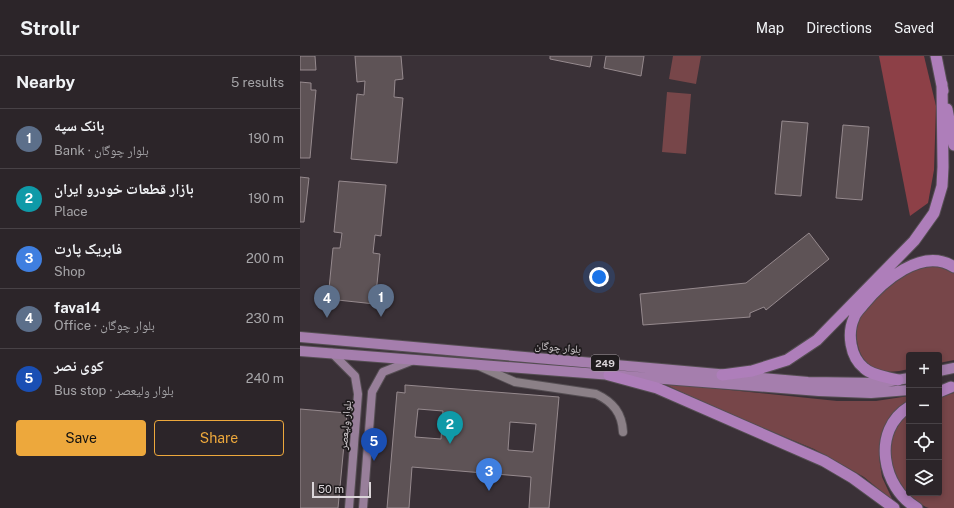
<!DOCTYPE html>
<html lang="en">
<head>
<meta charset="utf-8">
<style>
  :root { --surface:#2c2529; --page:#383135; --text:#f1f3f6; --muted:#a6a5a8; --line:#484246; --accent:#eda83c }
  body { margin:0; font-family:"Public Sans","Noto Naskh Arabic",sans-serif; background:var(--page); color:var(--text) }
  .controls { position:absolute; right:12px; bottom:12px; display:grid; overflow:hidden; border-radius:4px; box-shadow:0 2px 6px #0003 }
  .controls button { width:36px; height:36px; display:grid; place-items:center; padding:0; border:0; border-bottom:1px solid var(--line); background:var(--surface); color:var(--text); font:20px sans-serif }
  .scale { position:absolute; left:12px; bottom:10px; width:59px; box-sizing:border-box; padding-left:4px; border:2px solid #dbd5d9; border-top:0; font-size:11px; line-height:14px; white-space:nowrap; color:#dbd5d9; -webkit-text-stroke:3px #1f1b1d; paint-order:stroke }
  .you { position:absolute; left:299px; top:221px; width:14px; height:14px; margin:-10px; border:3px solid #fff; border-radius:50%; background:#1a73e8; box-shadow:0 0 0 6px #1a73e833 }
  .badge { display:grid; place-items:center; width:26px; height:26px; border-radius:50%; background:var(--accent); color:#fff; font-size:13px; font-weight:700 }
  .pin { position:absolute; translate:-50% -33px; filter:drop-shadow(0 1px 2px #0008) }
  .pin::after { content:''; position:absolute; top:21px; width:14px; height:12px; background:inherit; clip-path:polygon(0 0,100% 0,50% 100%) }
  .list { margin:0; padding:0; list-style:none }
  h2 { display:flex; justify-content:space-between; align-items:center; height:52px; margin:0; padding:0 16px; font-size:17px }
  h2 small { font-size:13px; font-weight:400; color:var(--muted) }
  .list li { display:grid; grid-template-columns:26px 1fr auto; gap:12px; align-items:center; box-sizing:border-box; height:60px; padding:0 16px; border-top:1px solid var(--line) }
  .list b { display:block; font-size:15px; white-space:nowrap }
  .list p { margin:0; font-size:13px; white-space:nowrap; color:var(--muted) }
  .list em { font-size:13px; font-style:normal; color:var(--muted) }
  .actions { display:flex; gap:8px; padding:12px 16px }
  .actions a { flex:1; padding:9px 0; border:1px solid var(--accent); border-radius:4px; text-align:center; font-size:14px; color:var(--accent) }
  .actions .main { background:var(--accent); color:#111 }
  .icon { flex:none; width:22px; height:22px; fill:none; stroke:currentColor; stroke-width:2; stroke-linecap:round; stroke-linejoin:round }
  .map { position:relative; flex:none; width:654px; height:452px; overflow:hidden }
  header { display:flex; align-items:center; gap:24px; box-sizing:border-box; height:56px; padding:0 20px; background:var(--surface); border-bottom:1px solid var(--line) }
  header strong { font-size:19px }
  nav { display:flex; gap:22px; margin-inline-start:auto; font-size:14px }
  main { display:flex }
  aside { flex:1; background:var(--surface) }
  .map>svg:first-child { display:block }
  .green { fill:#774649 }
  .forest { fill:#8d4047 }
  .building { fill:#5e5356; stroke:#968a8e; fill-rule:evenodd }
  .lines { fill:none; stroke-linecap:round; stroke-linejoin:round }
  .minor-casing { stroke:#554e53; stroke-width:10 }
  .secondary-casing { stroke:#554e53; stroke-width:10 }
  .primary-casing { stroke:#554e53; stroke-width:12 }
  .trunk-casing { stroke:#554e53; stroke-width:13 }
  .minor { stroke:#8b8087; stroke-width:8 }
  .secondary { stroke:#987f9a; stroke-width:8 }
  .primary { stroke:#a57ead; stroke-width:10 }
  .trunk { stroke:#ae7eba; stroke-width:11 }
  .labels { text-anchor:middle; dominant-baseline:central; stroke-width:3.5; stroke-linejoin:round; paint-order:stroke }
  .shield { fill:#1f1b1d; stroke:#a39da1; stroke-width:1 }
  .shield-label { font-size:10px; font-weight:bold; fill:#dbd5d9 }
  .street-label { font-size:11px; fill:#dbd5d9; stroke:#1f1b1d }
</style>
</head>
<body>
<header>
<strong>Strollr</strong>
<nav><a>Map</a><a>Directions</a><a>Saved</a></nav>
</header>
<main>
<aside>
<h2>Nearby<small>5 results</small></h2>
<ul class="list">
<li><span class="badge" style="background:#5c6f8a">1</span><div><b>بانک سپه</b><p>Bank · بلوار چوگان</p></div><em>190 m</em></li>
<li><span class="badge" style="background:#0f9aa8">2</span><div><b>بازار قطعات خودرو ایران</b><p>Place</p></div><em>190 m</em></li>
<li><span class="badge" style="background:#3f7fe0">3</span><div><b>فابریک پارت</b><p>Shop</p></div><em>200 m</em></li>
<li><span class="badge" style="background:#5c6f8a">4</span><div><b>fava14</b><p>Office · بلوار چوگان</p></div><em>230 m</em></li>
<li><span class="badge" style="background:#1a4fb4">5</span><div><b>کوی نصر</b><p>Bus stop · بلوار ولیعصر</p></div><em>240 m</em></li>
</ul>
<div class="actions"><a class="main">Save</a><a>Share</a></div>
</aside>
<div class="map">
<svg width="654" height="452" viewBox="0 0 654 452">
  <rect width="100%" height="100%" fill="#3a3137"/>
  <path class="green" d="M373 0H401L396 28 369 23Z
    M367 36 391 38 386 98 362 96Z
    M627 209H646L654 215V304L639 307V299H609V313C600 315 590 317 581 315 558 310 551 278 561 259 566 248 596 225 607 218 613 214 620 212 627 209Z
    M363 327 537 345H576L609 340V345L593 357 583 373 579 401 582 421 593 445 564 421 514 393 405 348Z
    M654 337V452C646 452 637 452 629 452 624 451 620 447 616 444 590 426 578 378 609 358V437H639V341Z"/>
  <path class="forest" d="M579 0H624L636 50 634 114 628 147 610 160Z"/>
  <path class="building" d="M0 0H15L16 14H0Z
    M55 0H101L103 23 95 24 94 41 103 42 97 107 51 103 57 38 64 39 65 25 57 26Z
    M250 0H292L290 11 250 3Z
    M306 0H344L341 20 304 12Z
    M0 26 11 27V34H16L10 102H0Z
    M482 65 508 67 501 140 475 138Z
    M543 69 569 71 562 144 536 142Z
    M0 121 9 122 4 166H0Z
    M39 125 86 129 81 180 75 179 73 197 80 198 75 248 28 243 33 192H40L42 177 34 176Z
    M509 177 529 203 466 254 464 251 450 257V261L343 269 340 238 446 227Z
    M105 329 259 341 249 452H229L231 421 112 411 109 452H87L97 336 105 337ZM118 353 143 355 141 383 115 381ZM210 366 236 368 233 396 208 394Z
    M0 353 47 357 38 452H0Z"/>
  <g class="lines">
    <defs>
      <path id="minor" d="M179 310 215 326 296 338C313 346 322 357 323 376"/>
      <path id="secondary" d="M32 297 55 320 58 338 49 452
        M63 452 72 336 83 316 111 305"/>
      <path id="primary" d="M0 281 508 326 579 327 609 322
        M0 295 519 335 571 337 609 334
        M639 315 654 312"/>
      <path id="trunk" d="M636 0 643 35
        M647 53 654 89
        M309 319 357 332 524 405 553 422 594 452
        M422 319 452 315 487 304 517 284 614 185 634 157 642 130 643 111 642 28
        M598 324C588 321 572 320 564 312 550 301 547 277 554 262 555 257 560 253 563 249 582 226 622 190 654 211
        M639 336 651 331
        M609 351C571 374 582 432 617 452"/>
    </defs>
    <use href="#minor" class="minor-casing"/>
    <use href="#secondary" class="secondary-casing"/>
    <use href="#primary" class="primary-casing"/>
    <use href="#trunk" class="trunk-casing"/>
    <use href="#minor" class="minor"/>
    <use href="#secondary" class="secondary"/>
    <use href="#primary" class="primary"/>
    <use href="#trunk" class="trunk"/>
  </g>
  <g class="labels">
    <rect class="shield" x="291" y="299" width="28" height="16" rx="3"/>
    <g class="shield-label">
      <text x="305" y="307">249</text>
    </g>
    <g class="street-label">
      <text transform="translate(258 291) rotate(5)">بلوار چوگان</text>
      <text transform="translate(45 369) rotate(-85)">بلوار ولیعصر</text>
    </g>
  </g>
</svg>
<div class="controls">
<button>+</button>
<button>−</button>
<button><svg class="icon" aria-label="locate" viewBox="0 0 24 24"><circle cx="12" cy="12" r="6"/><path d="M12 2v4M12 18v4M2 12h4M18 12h4"/></svg></button>
<button><svg class="icon" aria-label="layers" viewBox="0 0 24 24"><path d="M12 4l9 5-9 5-9-5zM3 14l9 5 9-5"/></svg></button>
</div>
<div class="scale">50 m</div>
<div class="you"></div>
<div class="pin badge" style="left:81px;top:261px;background:#5c6f8a">1</div>
<div class="pin badge" style="left:150px;top:388px;background:#0f9aa8">2</div>
<div class="pin badge" style="left:189px;top:435px;background:#3f7fe0">3</div>
<div class="pin badge" style="left:27px;top:262px;background:#5c6f8a">4</div>
<div class="pin badge" style="left:74px;top:405px;background:#1a4fb4">5</div>
</div>
</main>
</body>
</html>
